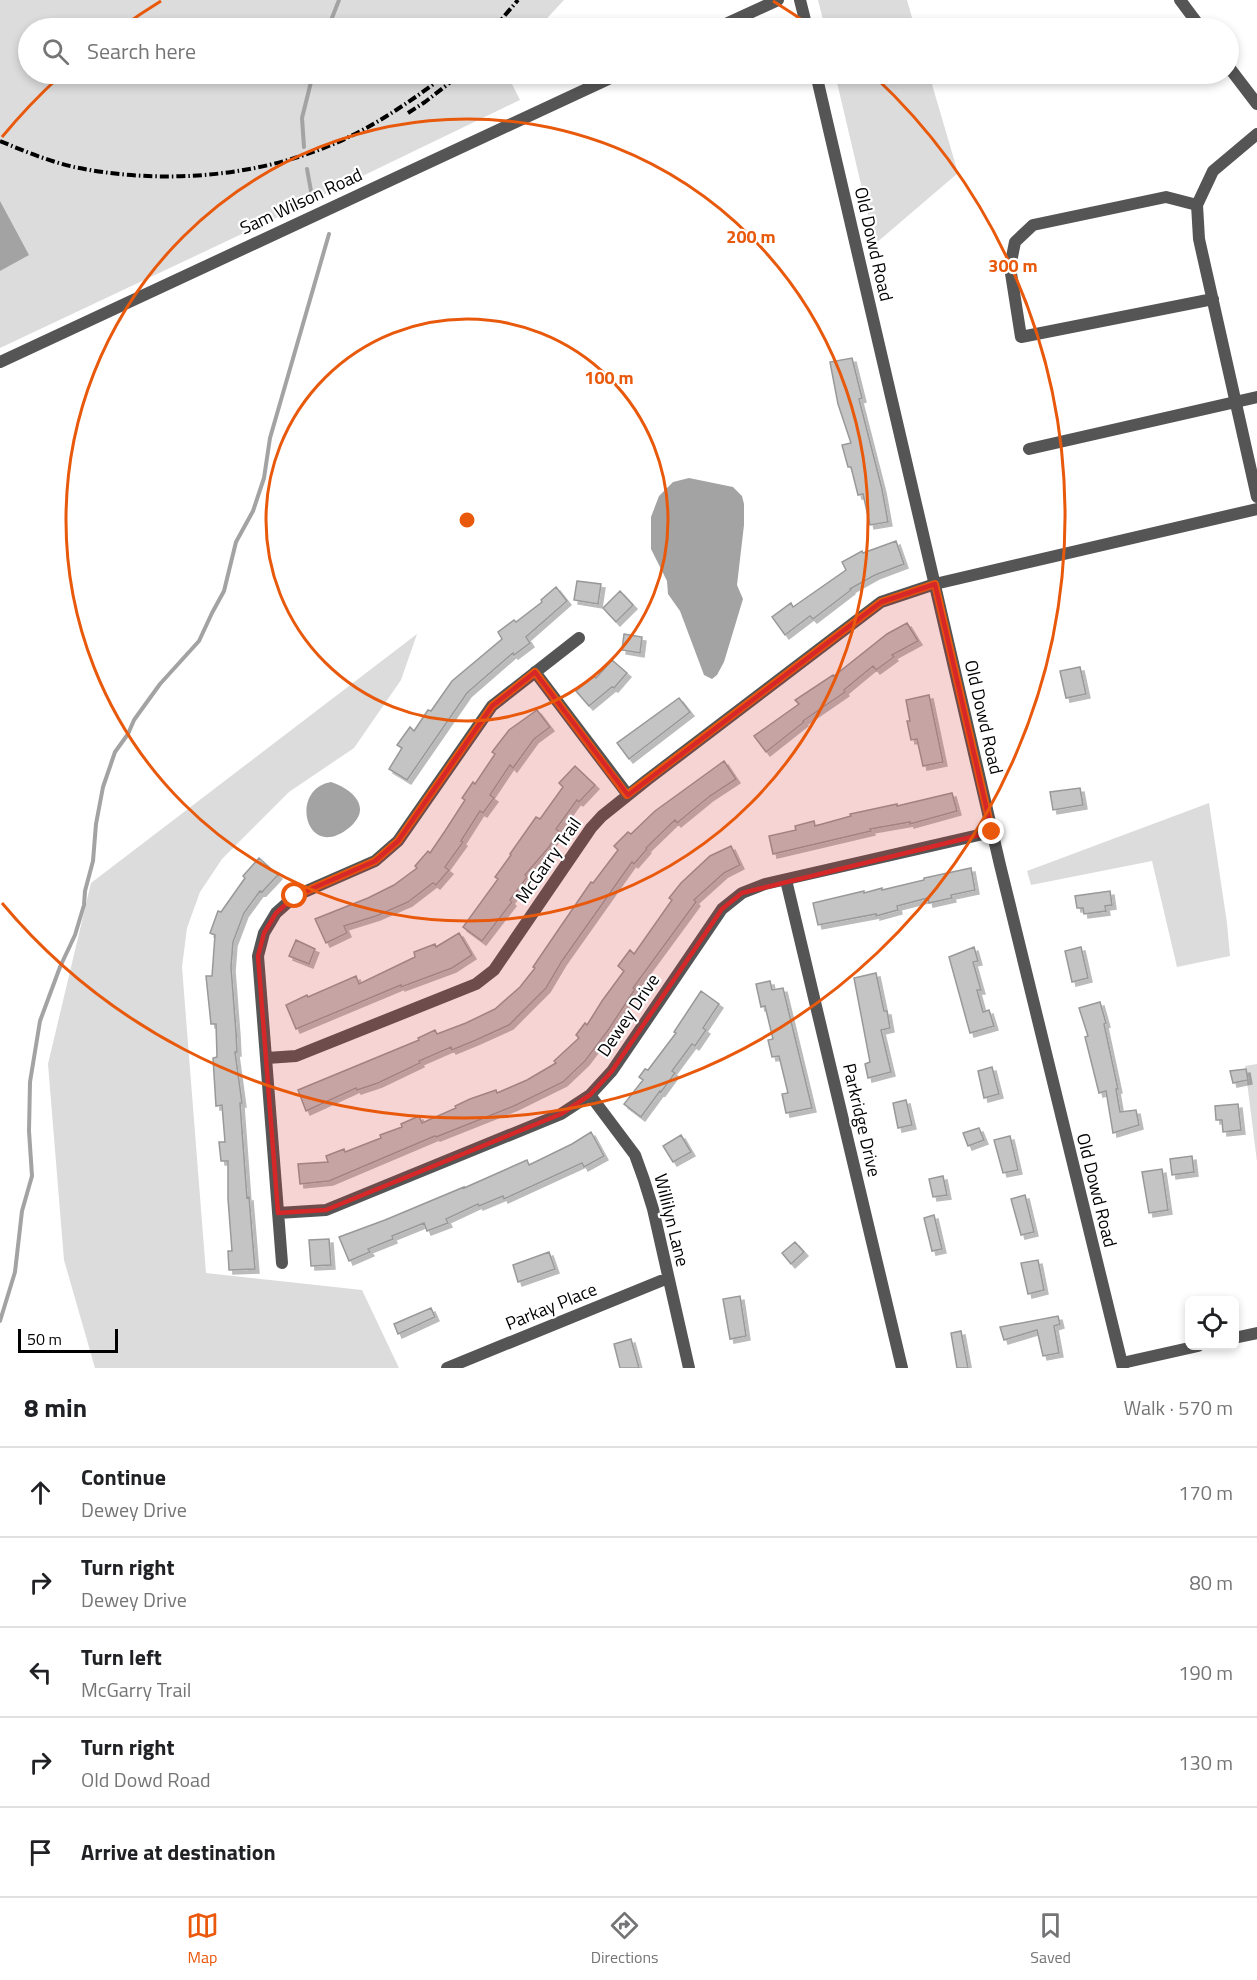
<!DOCTYPE html>
<html lang="en">
<head>
<meta charset="utf-8">
<style>
  :root { --surface:#fff; --page:#f2f2f2; --text:#202124; --muted:#757577; --line:#e0e0e0; --accent:#ea580c }
  body { margin:0; font-family:"Titillium Web",sans-serif; background:var(--page); color:var(--text) }
  .controls { position:absolute; right:18px; bottom:18px; display:grid; overflow:hidden; border-radius:9px; box-shadow:0 3px 9px #0003 }
  .controls button { width:54px; height:54px; display:grid; place-items:center; padding:0; border:0; border-bottom:2px solid var(--line); background:var(--surface); color:var(--text); font:30px sans-serif }
  .scale { position:absolute; left:18px; bottom:15px; width:100px; box-sizing:border-box; padding-left:6px; border:3px solid #000; border-top:0; font-size:16px; line-height:21px; white-space:nowrap; color:#000; -webkit-text-stroke:4px #fff; paint-order:stroke }
  .stop { position:absolute; width:18px; height:18px; margin:-14px; border:4px solid #ea580c; border-radius:50%; background:#fff }
  .stop.end { background:#ea580c; border-color:#fff; box-shadow:0 2px 6px #0008 }
  .list { margin:0; padding:0; list-style:none }
  h2 { display:flex; justify-content:space-between; align-items:center; height:78px; margin:0; padding:0 24px; font-size:26px }
  h2 small { font-size:20px; font-weight:400; color:var(--muted) }
  .list li { display:grid; grid-template-columns:39px 1fr auto; gap:18px; align-items:center; box-sizing:border-box; height:90px; padding:0 24px; border-top:2px solid var(--line) }
  .list b { display:block; font-size:22px; white-space:nowrap }
  .list p { margin:0; font-size:20px; white-space:nowrap; color:var(--muted) }
  .list em { font-size:20px; font-style:normal; color:var(--muted) }
  .icon { flex:none; width:33px; height:33px; fill:none; stroke:currentColor; stroke-width:2; stroke-linecap:round; stroke-linejoin:round }
  .map { position:relative; flex:none; width:1257px; height:1368px; overflow:hidden }
  .search { position:absolute; background:var(--surface); box-shadow:0 3px 9px #0003; left:18px; right:18px; top:18px; height:66px; display:flex; align-items:center; gap:15px; box-sizing:border-box; padding:0 21px; border-radius:33px; color:var(--muted); font-size:22px }
  .sheet { height:528px; background:var(--surface) }
  nav { display:flex; justify-content:space-around; align-items:center; box-sizing:border-box; height:84px; border-top:2px solid var(--line); background:var(--surface); font-size:16px; color:var(--muted) }
  nav a { display:grid; justify-items:center; gap:3px }
  nav .on { color:var(--accent) }
  .map>svg:first-child { display:block }
  .green { fill:#dcdcdc }
  .water { fill:#a3a3a3 }
  .lines { fill:none; stroke-linecap:round; stroke-linejoin:round }
  .stream { stroke:#a3a3a3; stroke-width:4 }
  .building { fill:#c4c4c4; stroke:#999; stroke-width:1.5; filter:url(#shadow) }
  .minor { stroke:#555; stroke-width:12 }
  .tertiary { stroke:#555; stroke-width:12 }
  .rail { stroke:#000; stroke-width:4; stroke-dasharray:9 3 1.5 3; stroke-linecap:butt }
  .route { stroke:#ea580c; stroke-width:8 }
  .marked { fill:#d62828; fill-opacity:0.2; stroke:#d62828; stroke-width:4.5; stroke-linejoin:round }
  .ring { fill:none; stroke:#e8590c; stroke-width:3 }
  .labels { text-anchor:middle; dominant-baseline:central; stroke-width:4.5; stroke-linejoin:round; paint-order:stroke }
  .street-label { font-size:18px; fill:#000; stroke:#fff }
  .centre { fill:#e8590c; stroke:#fff; stroke-width:3 }
  .ring-label { font-size:18px; text-anchor:middle; font-weight:bold; fill:#e8590c; stroke:#fff; stroke-width:4.5; stroke-linejoin:round; paint-order:stroke }
</style>
</head>
<body>
<div class="map">
<svg width="1257" height="1368" viewBox="0 0 1257 1368">
  <defs>
    <filter id="shadow"><feDropShadow dx="4" dy="4" stdDeviation="0" flood-color="#0004"/></filter>
  </defs>
  <rect width="100%" height="100%" fill="#fff"/>
  <path class="green" d="M0 0H564L538 28H28V74H507L520 100 261 225 0 348Z
    M818 0H907L915 28H825Z
    M835 74H929L958 173 875 244Z
    M417 634 401 680 354 748 289 792 222 859 200 892 187 928 182 967 206 1273 362 1290 399 1368H95L64 1260 48 1064 91 883Z
    M1209 803 1227 923 1230 956 1177 967 1152 861 1031 885 1027 871Z
    M1257 1064V1162L1245 1066Z"/>
  <path class="water" d="M0 201 29 255 0 271Z
    M689 478 733 487 742 496 744 504V525L737 585 743 599 724 662 717 675 712 679 704 675 680 611 668 594 667 581 651 549V517L659 496 673 482Z
    M331 782C352 789 373 807 350 827 306 864 288 789 331 782Z"/>
  <g class="lines">
    <path class="stream" d="M328 28 339 0
      M304 147 302 118 313 74
      M307 169 313 202
      M0 1321 15 1272 22 1211 32 1176 29 1131 30 1082 40 1021 60 967 75 935 84 905 85 891 93 861 96 824 103 787 115 752 128 734 134 720 160 684 199 641 212 613 224 591 236 542 253 511 264 478 270 438 329 234"/>
  </g>
  <path class="building" d="M852 358 862 398 859 399 882 489 888 522 870 525 863 494 858 495 851 467H848L842 445 851 443 838 404 830 362Z
    M896 541 904 564 875 575 850 589 851 590 813 619 810 616 785 635 772 617 791 603 793 607 846 570 842 562 862 551 863 553Z
    M577 581 601 584 598 604 574 600Z
    M556 587 567 601 526 637 530 643 514 655 513 653 467 693 407 780 389 769 402 748 397 745 410 727 414 731 428 710 431 711 452 681 502 639 498 632 514 620 516 622 542 602 541 600Z
    M620 591 633 605 616 622 603 608Z
    M907 623 918 641 892 655 894 657 876 670 873 666 844 690 845 692 803 721 804 722 766 752 754 736 799 704 795 700 833 675 834 676 887 634Z
    M624 634 642 637 640 653 622 650Z
    M612 660 627 673 614 688 612 687 589 706 576 691 594 676 596 678Z
    M1080 667 1086 694 1066 698 1060 671Z
    M929 695 943 762 923 766 917 739 911 740 907 721H910L906 700Z
    M679 698 690 712 629 759 617 743Z
    M537 710 550 727 534 739 513 768 510 765 490 795 494 798 483 813 480 811 461 841 463 842 445 867 449 870 436 885 433 883 408 902 376 916 344 926 347 933 326 943 315 919 368 898 394 885 417 868 415 866 428 851 430 853 445 831 465 800 462 798 473 782 475 784 495 754 492 752 509 730Z
    M724 761 736 779 710 796 677 823 675 820 646 848 647 849 634 864 632 862 562 961 546 988 509 1025 476 1040 452 1050 451 1047 419 1061 420 1063 378 1083 357 1090 356 1088 306 1111 298 1090 419 1040 418 1038 435 1030 437 1034 466 1023 495 1009 520 987 535 968 533 967 550 942 591 882 593 883 618 850 614 846 628 832 631 834 655 811Z
    M575 766 595 785 579 802 577 800 556 829 559 831 549 847 525 875 527 877 510 900 512 902 482 941 463 927 498 879 495 877 511 855 510 854 536 817 540 819 563 787 559 783Z
    M1080 788 1083 805 1053 810 1050 792Z
    M952 793 957 811 910 824V822L870 829 871 831 773 854 769 836 796 830 795 826 814 821 815 826 851 816 850 814 897 804V806Z
    M731 846 740 865 724 873 694 900 696 902 633 988 635 989 609 1029 585 1061 563 1082 514 1106 436 1137 435 1136 329 1181 300 1184 298 1164 328 1162 326 1156 344 1149 345 1152 381 1138 380 1135 402 1127 401 1124 419 1116 422 1123 456 1108 455 1106 470 1099 496 1090 497 1093 527 1080 556 1063 554 1061 579 1038 576 1035 585 1023 587 1025 602 1001 624 971 618 966 630 950 634 954 672 900 669 898 681 883 710 856Z
    M259 858 278 875 262 892 260 891 244 913 233 942 231 967 236 1032 237 1052H235L242 1103H240L247 1198 249 1197 255 1269 229 1270 228 1251H232L228 1199V1161H221L219 1142H225L222 1105 216 1106 213 1058 217 1057 216 1024H211L206 976H212L215 935 210 933 218 911 221 912 245 878 243 876Z
    M971 868 975 890 951 895 952 898 929 903 928 898 897 906 898 910 876 916V914L818 925 813 903 864 891V893L882 888V890L924 880V878Z
    M1110 891 1112 905 1105 906 1106 911 1084 914 1083 908H1077L1075 896Z
    M459 933 472 955 452 968 401 987V985L296 1029 286 1005 307 995 308 997 356 976 359 984 415 957 414 952 435 944 436 947Z
    M296 940 315 949 309 964 289 956Z
    M974 947 978 961 973 962 981 990H977L983 1012 989 1010 994 1026 970 1033 949 957Z
    M1081 947 1088 978 1072 982 1065 951Z
    M876 973 884 1011H887L890 1028 881 1030 891 1072 868 1078 865 1064 870 1062 854 978Z
    M770 981 772 990 783 988 812 1108 786 1113 782 1094 788 1093 779 1056 772 1057 768 1040 773 1039 765 1006 761 1007 756 984Z
    M701 991 719 1004 703 1028 706 1030 695 1046 692 1044 672 1071 675 1073 661 1092 660 1091 641 1117 624 1104 643 1080 639 1077 645 1069 648 1070 676 1033 674 1032Z
    M1100 1002 1106 1023 1104 1024 1118 1089H1116L1120 1112 1136 1110 1139 1125 1113 1133 1106 1091 1099 1093 1085 1037 1088 1036 1079 1008Z
    M992 1067 999 1094 984 1098 978 1071Z
    M1246 1069 1248 1080 1233 1083 1230 1071Z
    M906 1100 912 1125 898 1128 893 1103Z
    M1238 1104 1241 1130 1223 1132 1222 1120H1216L1215 1106Z
    M979 1128 984 1140 968 1146 963 1133Z
    M591 1132 604 1156 584 1167 582 1163 504 1199 503 1196 479 1206 478 1204 446 1219 448 1223 427 1231 424 1223 392 1236 393 1239 368 1249 370 1252 349 1261 339 1237 385 1220 464 1187V1188L527 1160 529 1165 572 1144Z
    M681 1135 691 1152 673 1162 663 1146Z
    M1010 1136 1018 1170 1003 1173 994 1140Z
    M1192 1156 1194 1172 1172 1175 1170 1159Z
    M1162 1169 1168 1210 1149 1213 1142 1172Z
    M943 1176 947 1195 933 1197 929 1179Z
    M1025 1195 1034 1232 1021 1235 1011 1199Z
    M934 1215 942 1249 932 1251 924 1218Z
    M329 1239 331 1265 311 1266 309 1240Z
    M795 1242 804 1252 791 1264 782 1253Z
    M549 1252 555 1269 518 1282 513 1265Z
    M1038 1260 1044 1290 1028 1294 1021 1263Z
    M740 1296 746 1336 730 1339 723 1299Z
    M431 1308 435 1317 398 1334 394 1324Z
    M1058 1316 1060 1324 1054 1326 1059 1353 1043 1356 1037 1330 1004 1340 1000 1327Z
    M961 1331 968 1368H957L951 1333Z
    M631 1339 639 1368H620L614 1344Z"/>
  <g class="lines">
    <path class="minor" d="M1180 0 1201 28
      M1228 66 1257 104
      M1257 134 1213 171 1197 205 1199 239 1257 497
      M1197 205 1166 197 1033 225 1015 242 1010 267 1021 337 1213 299
      M1029 449 1257 397
      M535 672 628 795
      M786 880 902 1368
      M267 1058 296 1056 476 984 494 970 591 828 602 816 647 780 881 602 935 584 1257 509
      M590 1095 635 1155 644 1180 653 1209 689 1368
      M278 1213 326 1210 561 1114 590 1095 612 1071 722 909 742 893 765 884 992 832
      M282 1263 258 956 264 933 276 913 295 896 375 861 398 841 492 706 579 638
      M447 1368 668 1278"/>
    <path class="tertiary" d="M800 0 807 28
      M717 28 778 0
      M816 74 1000 865 1123 1368
      M0 362 619 74
      M1234 1338 1257 1333
      M1122 1363 1198 1346"/>
    <path class="rail" d="M494 28 518 0
      M408 113 425 102 461 74
      M0 141C24 151 48 161 74 167 166 186 270 177 355 134 388 117 418 96 447 74"/>
  </g>
  <g class="lines">
    <path class="route" d="M295 896 375 861 398 841 492 706 535 672 627 795 881 602 935 584 992 832"/>
  </g>
  <path class="marked" d="M935 584 992 832 742 893 722 909 612 1071 590 1095 561 1114 326 1210 278 1213 258 956 264 933 276 913 295 896 375 861 398 841 492 706 535 672 628 795 881 602Z"/>
  <g class="ring">
    <circle cx="467" cy="520" r="201"/>
    <circle cx="467" cy="520" r="401"/>
    <path d="M2 137A602 602 0 0 1 60 76M122 27A602 602 0 0 1 161 1M773 1A602 602 0 0 1 812 27M874 76A602 602 0 1 1 2 903"/>
  </g>
  <g class="labels">
    <g class="street-label">
      <text transform="translate(301 201) rotate(-25)">Sam Wilson Road</text>
      <text transform="translate(874 244) rotate(77)">Old Dowd Road</text>
      <text transform="translate(984 717) rotate(77)">Old Dowd Road</text>
      <text transform="translate(548 860) rotate(-55)">McGarry Trail</text>
      <text transform="translate(628 1015) rotate(-56)">Dewey Drive</text>
      <text transform="translate(862 1120) rotate(77)">Parkridge Drive</text>
      <text transform="translate(1097 1190) rotate(76)">Old Dowd Road</text>
      <text transform="translate(672 1220) rotate(76)">Willilyn Lane</text>
      <text transform="translate(551 1306) rotate(-22)">Parkay Place</text>
    </g>
  </g>
  <circle cx="467" cy="520" r="9" class="centre"/>
  <g class="ring-label">
    <text x="751" y="243">200 m</text>
    <text x="1013" y="272">300 m</text>
    <text x="609" y="384">100 m</text>
  </g>
</svg>
<div class="controls">
<button><svg class="icon" aria-label="locate" viewBox="0 0 24 24"><circle cx="12" cy="12" r="6"/><path d="M12 2v4M12 18v4M2 12h4M18 12h4"/></svg></button>
</div>
<div class="scale">50 m</div>
<div class="stop" style="left:295px;top:896px"></div>
<div class="stop end" style="left:992px;top:832px"></div>
<div class="search"><svg class="icon" aria-label="search" viewBox="0 0 24 24"><circle cx="10" cy="10" r="6"/><path d="M15 15l6 6"/></svg>Search here</div>
</div>
<section class="sheet">
<h2>8 min<small>Walk · 570 m</small></h2>
<ul class="list">
<li><svg class="icon" aria-label="ahead" viewBox="0 0 24 24"><path d="M12 20V5M6 11l6-6 6 6"/></svg><div><b>Continue</b><p>Dewey Drive</p></div><em>170 m</em></li>
<li><svg class="icon" aria-label="right" viewBox="0 0 24 24"><path d="M7 20v-9h11M14 6l5 5-5 5"/></svg><div><b>Turn right</b><p>Dewey Drive</p></div><em>80 m</em></li>
<li><svg class="icon" aria-label="left" viewBox="0 0 24 24"><path d="M17 20v-9H6M10 6l-5 5 5 5"/></svg><div><b>Turn left</b><p>McGarry Trail</p></div><em>190 m</em></li>
<li><svg class="icon" aria-label="right" viewBox="0 0 24 24"><path d="M7 20v-9h11M14 6l5 5-5 5"/></svg><div><b>Turn right</b><p>Old Dowd Road</p></div><em>130 m</em></li>
<li><svg class="icon" aria-label="arrive" viewBox="0 0 24 24"><path d="M6 21V4h12l-3 4 3 4H6"/></svg><div><b>Arrive at destination</b></div></li>
</ul>
</section>
<nav>
<a class="on"><svg class="icon" aria-label="map" viewBox="0 0 24 24"><path d="M3 6l6-2 6 2 6-2v14l-6 2-6-2-6 2zM9 4v14M15 6v14"/></svg>Map</a>
<a><svg class="icon" aria-label="directions" viewBox="0 0 24 24"><path d="M12 3l9 9-9 9-9-9zM9 14v-3h6M13 9l2 2-2 2"/></svg>Directions</a>
<a><svg class="icon" aria-label="saved" viewBox="0 0 24 24"><path d="M7 4h10v16l-5-4-5 4z"/></svg>Saved</a>
</nav>
</body>
</html>
